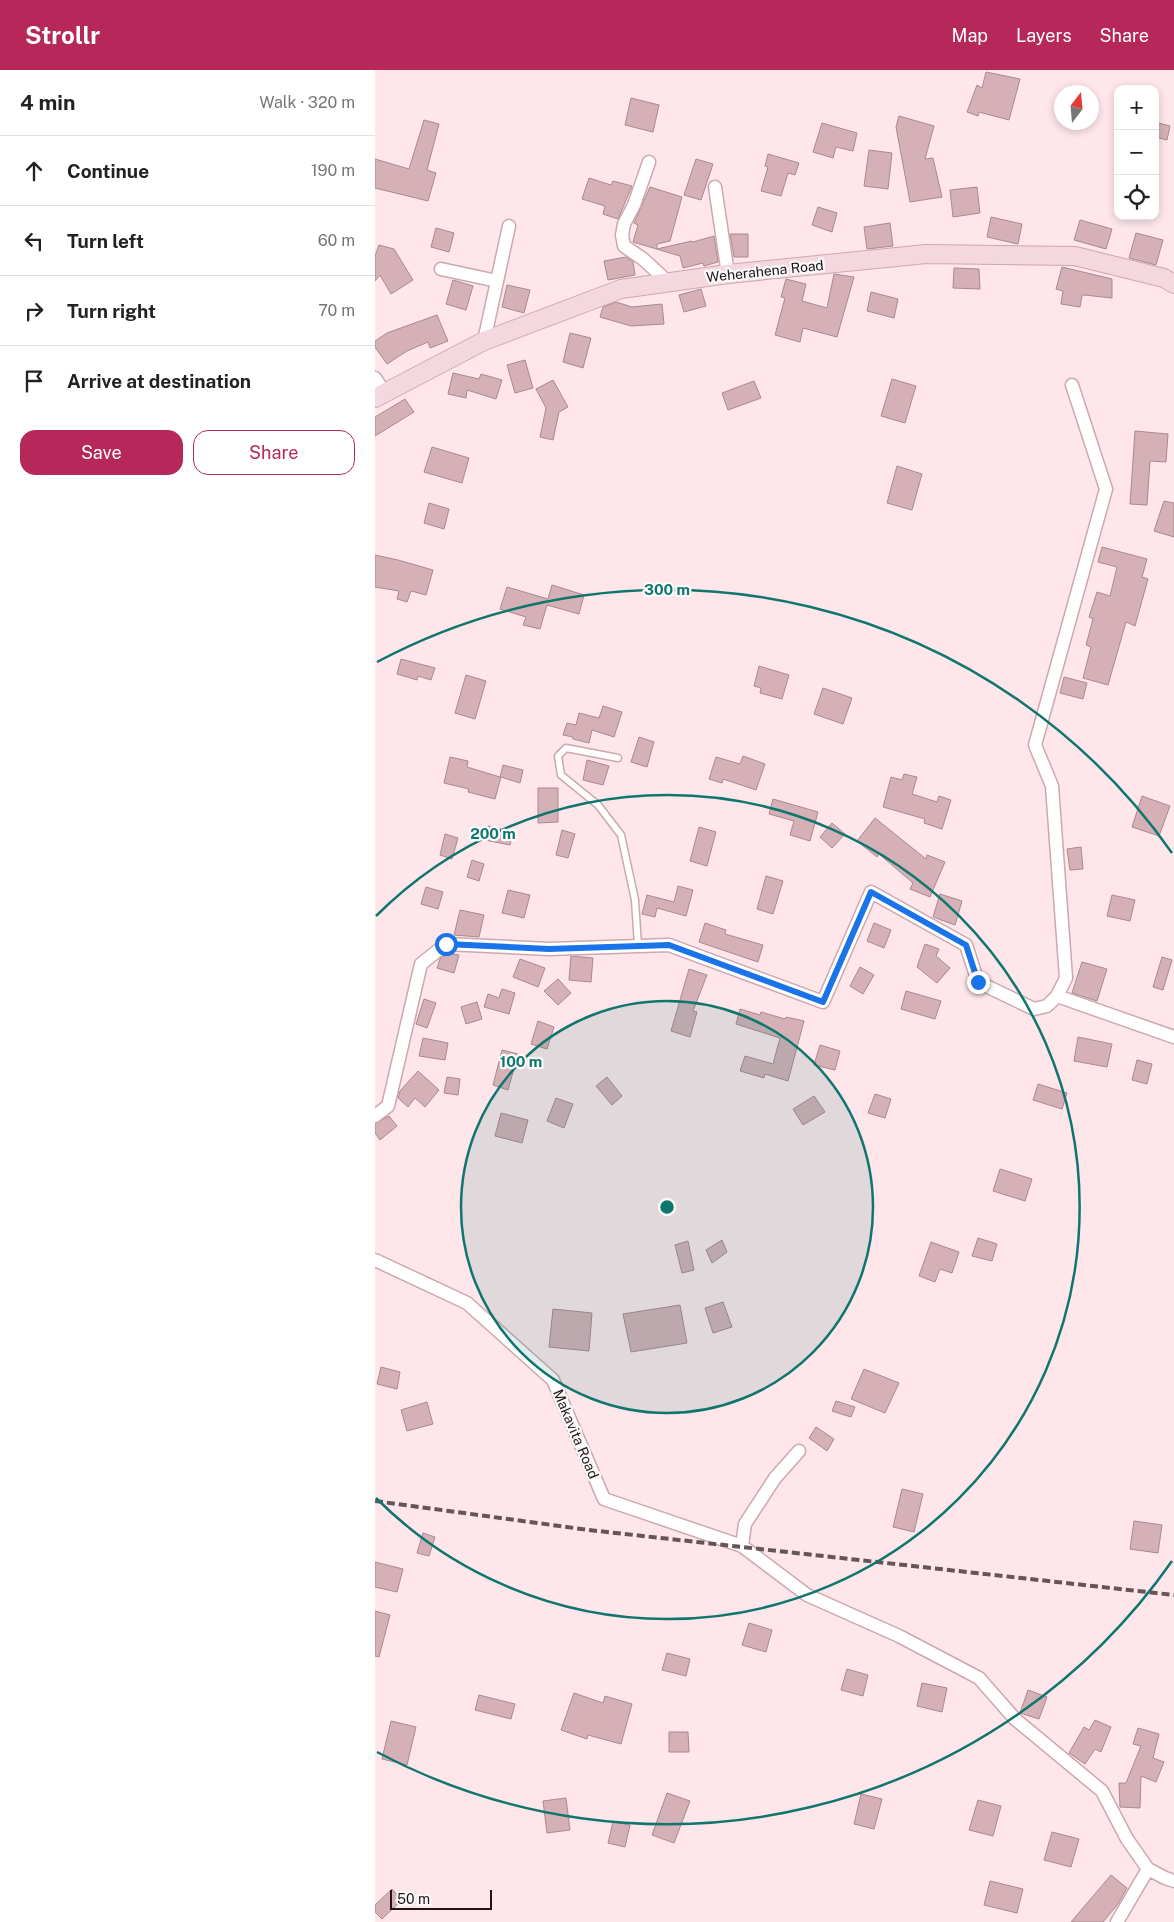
<!DOCTYPE html>
<html lang="en">
<head>
<meta charset="utf-8">
<style>
  :root { --surface:#fff; --page:#f2f2f2; --text:#222; --muted:#767676; --line:#e0e0e0; --accent:#b7285a }
  body { margin:0; font-family:"Public Sans",sans-serif; background:var(--page); color:var(--text) }
  .controls { position:absolute; right:15px; top:15px; display:grid; overflow:hidden; border-radius:10px; box-shadow:0 2px 8px #0003 }
  .controls button { width:45px; height:45px; display:grid; place-items:center; padding:0; border:0; border-bottom:1px solid var(--line); background:var(--surface); color:var(--text); font:25px sans-serif }
  .compass { position:absolute; left:679px; top:15px; width:45px; height:45px; border-radius:50%; background:var(--surface); box-shadow:0 2px 8px #0003; rotate:16deg }
  .scale { position:absolute; left:15px; bottom:12px; width:102px; box-sizing:border-box; padding-left:5px; border:2px solid #211417; border-top:0; font-size:14px; line-height:18px; white-space:nowrap; color:#211417; -webkit-text-stroke:4px #fafafa; paint-order:stroke }
  .stop { position:absolute; width:15px; height:15px; margin:-11px; border:4px solid #1a73e8; border-radius:50%; background:#fff }
  .stop.end { background:#1a73e8; border-color:#fff; box-shadow:0 1px 5px #0008 }
  .list { margin:0; padding:0; list-style:none }
  h2 { display:flex; justify-content:space-between; align-items:center; height:65px; margin:0; padding:0 20px; font-size:21px }
  h2 small { font-size:16px; font-weight:400; color:var(--muted) }
  .list li { display:grid; grid-template-columns:32px 1fr auto; gap:15px; align-items:center; box-sizing:border-box; height:70px; padding:0 20px; border-top:1px solid var(--line) }
  .list b { display:block; font-size:19px; white-space:nowrap }
  .list em { font-size:16px; font-style:normal; color:var(--muted) }
  .actions { display:flex; gap:10px; padding:15px 20px }
  .actions a { flex:1; padding:11px 0; border:1px solid var(--accent); border-radius:15px; text-align:center; font-size:18px; color:var(--accent) }
  .actions .main { background:var(--accent); color:#fff }
  .icon { flex:none; width:28px; height:28px; fill:none; stroke:currentColor; stroke-width:2; stroke-linecap:round; stroke-linejoin:round }
  .map { position:relative; flex:none; width:799px; height:1852px; overflow:hidden }
  header { display:flex; align-items:center; gap:30px; box-sizing:border-box; height:70px; padding:0 25px; background:var(--accent); color:#fff }
  header strong { font-size:24px }
  nav { display:flex; gap:28px; margin-inline-start:auto; font-size:18px }
  main { display:flex }
  aside { flex:1; background:var(--surface) }
  .map>svg:first-child { display:block }
  .building { fill:#d5b0b7; stroke:#aa888e }
  .lines { fill:none; stroke-linecap:round; stroke-linejoin:round }
  .lane-casing { stroke:#cca8af; stroke-width:9 }
  .street-casing { stroke:#cca8af; stroke-width:15 }
  .secondary-casing { stroke:#cca8af; stroke-width:20 }
  .lane { stroke:#fff; stroke-width:6 }
  .street { stroke:#fff; stroke-width:12 }
  .secondary { stroke:#f5d8df; stroke-width:18 }
  .rail { stroke:#655458; stroke-width:4; stroke-dasharray:8 4; stroke-linecap:butt }
  .route { stroke:#1a73e8; stroke-width:6 }
  .ring { fill:none; stroke:#0f766e; stroke-width:2.5 }
  .labels { text-anchor:middle; dominant-baseline:central; stroke-width:4.5; stroke-linejoin:round; paint-order:stroke }
  .street-label { font-size:14px; fill:#211417; stroke:#fafafa }
  .centre { fill:#0f766e; stroke:#fafafa; stroke-width:2.5 }
  .ring-label { font-size:15px; text-anchor:middle; font-weight:bold; fill:#0f766e; stroke:#fafafa; stroke-width:4.5; stroke-linejoin:round; paint-order:stroke }
</style>
</head>
<body>
<header>
<strong>Strollr</strong>
<nav><a>Map</a><a>Layers</a><a>Share</a></nav>
</header>
<main>
<aside>
<h2>4 min<small>Walk · 320 m</small></h2>
<ul class="list">
<li><svg class="icon" aria-label="ahead" viewBox="0 0 24 24"><path d="M12 20V5M6 11l6-6 6 6"/></svg><div><b>Continue</b></div><em>190 m</em></li>
<li><svg class="icon" aria-label="left" viewBox="0 0 24 24"><path d="M17 20v-9H6M10 6l-5 5 5 5"/></svg><div><b>Turn left</b></div><em>60 m</em></li>
<li><svg class="icon" aria-label="right" viewBox="0 0 24 24"><path d="M7 20v-9h11M14 6l5 5-5 5"/></svg><div><b>Turn right</b></div><em>70 m</em></li>
<li><svg class="icon" aria-label="arrive" viewBox="0 0 24 24"><path d="M6 21V4h12l-3 4 3 4H6"/></svg><div><b>Arrive at destination</b></div></li>
</ul>
<div class="actions"><a class="main">Save</a><a>Share</a></div>
</aside>
<div class="map">
<svg width="799" height="1852" viewBox="0 0 799 1852">
  <rect width="100%" height="100%" fill="#fee6eb"/>
  <path class="building" d="M611 2 645 9 634 50 604 42 603 46 592 42 602 15 607 18Z
    M256 28 284 35 278 62 250 55Z
    M524 46 559 56 550 89 558 88 567 127 535 132 521 57Z
    M49 50 64 54 52 100 61 103 53 131 0 118V89L34 99Z
    M780 52 795 56 792 70 780 67Z
    M447 53 482 63 478 81 461 77 458 88 438 82Z
    M494 80 517 83 513 119 489 116Z
    M393 84 424 93 420 105 413 103 406 126 386 121 393 97 390 96Z
    M321 89 338 94 326 130 309 125Z
    M214 108 236 115 238 111 257 116 243 149 228 144 230 136 207 129Z
    M275 117 307 127 295 171 282 174V179L317 171 318 172 339 166 343 192 329 196 328 193 308 198 305 186 258 172 263 155 259 153Z
    M602 117 605 143 578 147 575 120Z
    M443 137 462 143 457 162 437 155Z
    M616 147 647 154 643 174 612 167Z
    M705 150 737 159 731 179 699 170Z
    M515 153 518 176 492 179 489 157Z
    M61 158 79 163 74 182 56 177Z
    M761 163 788 170 781 195 754 188Z
    M355 164H373V187H359Z
    M4 175 19 179 38 210 16 224 5 205 0 211V186Z
    M251 187 258 192 260 205 233 210 229 191Z
    M687 197 737 209V228L709 225 707 226 705 237 686 234 688 221 681 219Z
    M579 198 604 199 605 219 578 218Z
    M459 204 479 207 462 267 428 258 425 272 400 265 410 228 406 227 411 209 431 214 427 231 452 238Z
    M78 210 98 216 91 240 71 234Z
    M132 215 155 220 149 243 127 237Z
    M326 219 331 236 309 242 304 225Z
    M496 222 523 229 519 248 492 241Z
    M241 232 257 237 287 234 289 254 256 256 225 247 228 237Z
    M62 245 73 271 55 278 53 272 32 281 12 294 0 277V271L12 263Z
    M195 263 216 268 208 298 188 292Z
    M150 290 158 318 140 323 132 295Z
    M78 303 104 309 106 304 127 310 121 329 92 320 91 328 73 324Z
    M517 309 541 316 530 353 506 346Z
    M178 310 193 337 184 342 178 370 165 367 171 338 161 319Z
    M379 311 386 328 353 340 347 323Z
    M30 329 39 342 0 366V347Z
    M760 361 793 364 791 392 775 391 772 435 755 434Z
    M57 377 94 388 87 413 49 402Z
    M522 396 547 404 537 440 512 433Z
    M789 431 799 433V467L779 461Z
    M54 433 74 439 69 459 49 453Z
    M727 477 772 489 767 507 773 509 760 556 751 552 733 615 708 608 716 577 711 575 718 549 714 547 722 522 735 526 742 497 723 492Z
    M0 485 23 490 58 500 51 525 36 521 32 532 22 529 24 521 0 517Z
    M177 515 209 525 204 544 172 535 165 559 148 555 151 547 125 539 132 517 173 529Z
    M26 589 60 598 56 610 43 606 42 610 22 604Z
    M384 596 414 605 407 629 385 623 386 618 379 616Z
    M91 605 111 611 100 649 80 643Z
    M689 607 712 613 708 629 685 623Z
    M448 618 477 628 468 654 439 644Z
    M228 636 247 642 239 667 217 660 214 673 198 669V667L188 665 192 653 201 655 204 643 224 648Z
    M264 667 279 672 272 697 256 692Z
    M368 686 390 694 381 720 348 709 347 713 334 709 341 687 365 694Z
    M75 687 93 691 92 697 125 707 128 695 148 700 145 713 126 707 120 729 93 722 94 719 69 713Z
    M212 690 234 696 228 715 208 710Z
    M529 704 542 707 537 724 562 732 564 726 576 730 567 759 549 753 550 749 508 737 516 707 527 710Z
    M163 718H183V752L163 753Z
    M767 726 795 736 784 766 757 757Z
    M398 729 443 742 435 771 415 765 419 751 394 744Z
    M500 748 551 789 552 785 570 792 555 827 535 819 538 813 504 784 502 787 482 771Z
    M457 753 470 764 457 778 445 767Z
    M113 756 138 762 135 775 110 770Z
    M324 757 341 762 332 796 315 791Z
    M187 760 200 764 193 788 181 785Z
    M70 764 83 768 77 789 65 785Z
    M706 777 708 799 695 800 692 779Z
    M97 790 109 794 104 811 92 807Z
    M391 806 408 811 398 844 382 839Z
    M303 816 318 820 311 846 282 838 280 847 267 844 272 825 299 832Z
    M51 817 68 822 63 839 46 834Z
    M133 820 155 825 149 848 127 843Z
    M565 824 587 831 580 855 558 847Z
    M737 825 760 830 755 851 732 846Z
    M85 840 109 845 104 867 79 865Z
    M330 853 351 860 350 864 388 875 383 892 324 872Z
    M499 853 516 860 509 878 492 871Z
    M550 874 564 879 561 886 575 898 562 913 542 897Z
    M73 883 84 885 79 903 62 898 65 889Z
    M196 886 218 888 216 912 194 910Z
    M787 887 797 890 788 920 778 917Z
    M145 889 170 898 163 917 138 907Z
    M707 892 732 899 722 931 697 923Z
    M485 897 499 905 488 924 475 916Z
    M314 899 332 905 318 941 322 942 315 967 296 961Z
    M183 909 196 923 183 935 169 921Z
    M127 919 140 923 134 944 109 937 113 924 124 928Z
    M531 921 566 931 560 949 526 939Z
    M49 929 61 933 52 958 41 954Z
    M102 932 107 949 91 954 86 937Z
    M365 939 385 945 386 942 410 949 411 947 429 951 413 1011 390 1004 389 1008 365 1001 370 986 398 994 405 968 361 954Z
    M163 951 179 957 172 979 156 974Z
    M703 967 737 974 732 997 699 991Z
    M48 968 73 973 70 990 44 986Z
    M445 975 465 981 460 1000 439 995Z
    M127 980 143 984 133 1020 118 1015Z
    M762 990 777 994 772 1014 757 1010Z
    M43 1001 64 1020 50 1037 40 1028 33 1037 23 1028 25 1021Z
    M72 1007 85 1009 83 1025 69 1023Z
    M232 1007 247 1026 237 1035 221 1016Z
    M663 1014 692 1023 687 1039 658 1030Z
    M500 1024 516 1029 510 1048 493 1043Z
    M439 1026 450 1042 428 1055 418 1039Z
    M181 1028 198 1034 189 1058 172 1051Z
    M126 1043 153 1050 147 1073 120 1066Z
    M14 1046 22 1056 5 1070 0 1063V1054Z
    M625 1099 657 1109 650 1131 618 1121Z
    M603 1168 622 1174 617 1191 597 1186Z
    M347 1170 352 1182 337 1193 331 1180Z
    M313 1171 319 1200 307 1203 300 1175Z
    M556 1172 584 1182 577 1203 565 1199 560 1212 544 1206Z
    M348 1232 357 1257 338 1263 330 1238Z
    M305 1235 312 1273 256 1282 248 1244Z
    M178 1239 217 1243 214 1281 174 1277Z
    M6 1297 25 1302 22 1319 2 1314Z
    M489 1299 524 1313 510 1343 476 1329Z
    M461 1331 480 1337 476 1347 457 1341Z
    M52 1332 58 1354 32 1361 26 1340Z
    M441 1357 459 1369 452 1381 434 1368Z
    M527 1419 548 1424 539 1462 518 1457Z
    M759 1451 787 1455 783 1483 755 1479Z
    M48 1463 60 1467 54 1486 42 1483Z
    M0 1492 28 1499 22 1522 0 1517Z
    M0 1541 15 1545 4 1587 0 1586Z
    M374 1553 397 1560 391 1582 367 1575Z
    M292 1583 315 1589 311 1606 287 1600Z
    M472 1599 493 1605 488 1626 466 1620Z
    M547 1613 572 1618 567 1642 542 1636Z
    M653 1620 672 1627 664 1649 645 1643Z
    M199 1623 228 1633 230 1626 257 1634 246 1674 213 1665 212 1669 186 1660Z
    M104 1625 140 1634 136 1649 100 1640Z
    M720 1650 736 1657 726 1682 720 1679 710 1694 694 1683 709 1657 714 1660Z
    M16 1651 41 1657 32 1695 7 1689Z
    M763 1658 784 1664 778 1688 789 1692 781 1712 766 1706 765 1738 745 1737 744 1713H751L766 1676 758 1674Z
    M294 1662H313L314 1682H294Z
    M292 1723 315 1731 299 1773 277 1765Z
    M486 1724 507 1729 499 1759 479 1754Z
    M191 1728 195 1760 172 1763 168 1731Z
    M603 1730 626 1736 618 1766 594 1760Z
    M238 1752 255 1755 250 1777 233 1773Z
    M677 1762 704 1769 696 1797 669 1790Z
    M736 1805 752 1818 743 1834 728 1852H696Z
    M615 1811 648 1819 642 1843 609 1835Z
    M17 1819 27 1830 7 1849 0 1842V1835Z"/>
  <g class="lines">
    <defs>
      <path id="lane" d="M243 688 191 678 183 686 186 705 223 735 246 765 260 830 263 876"/>
      <path id="street" d="M274 92 259 135 249 154 247 165 249 176 268 189 294 213
        M340 117 353 204
        M66 199 122 211
        M109 271 134 156
        M0 308 10 323
        M682 926 799 967
        M0 1046 13 1036 46 894 71 874 174 879 294 875 448 932 496 822 591 875 603 912 659 939 672 936 682 926 691 908 677 716 660 675 731 419 697 315
        M0 1190 92 1233 178 1310 229 1429 367 1476 432 1525 524 1566 604 1608 640 1649 727 1721 752 1769 773 1799 790 1808 799 1811
        M367 1476 370 1454 400 1408 424 1381
        M742 1852 773 1799"/>
      <path id="secondary" d="M0 328 109 271 246 219 353 204 551 184 700 186 789 208 799 214"/>
    </defs>
    <use href="#lane" class="lane-casing"/>
    <use href="#street" class="street-casing"/>
    <use href="#secondary" class="secondary-casing"/>
    <use href="#lane" class="lane"/>
    <use href="#street" class="street"/>
    <use href="#secondary" class="secondary"/>
    <path class="rail" d="M0 1431 214 1460 799 1525"/>
  </g>
  <g class="lines">
    <path class="route" d="M71 874 174 879 294 875 448 932 496 822 591 875 603 912"/>
  </g>
  <circle cx="292" cy="1137" r="206" fill="#0f766e" fill-opacity=".12"/>
  <g class="ring">
    <circle cx="292" cy="1137" r="206"/>
    <path d="M1 846A412 412 0 1 1 1 1428"/>
    <path d="M797 1491A617 617 0 0 1 2 1682M2 592A617 617 0 0 1 797 783"/>
  </g>
  <g class="labels">
    <g class="street-label">
      <text transform="translate(390 201) rotate(-6)">Weherahena Road</text>
      <text transform="translate(201 1364) rotate(67)">Makavita Road</text>
    </g>
  </g>
  <circle cx="292" cy="1137" r="8" class="centre"/>
  <g class="ring-label">
    <text x="292" y="525">300 m</text>
    <text x="118" y="769">200 m</text>
    <text x="146" y="997">100 m</text>
  </g>
</svg>
<div class="controls">
<button>+</button>
<button>−</button>
<button><svg class="icon" aria-label="locate" viewBox="0 0 24 24"><circle cx="12" cy="12" r="6"/><path d="M12 2v4M12 18v4M2 12h4M18 12h4"/></svg></button>
</div>
<svg class="compass" viewBox="-18 -18 36 36"><path d="M0-13l5 13h-10z" fill="#e53935"/><path d="M0 13l5-13h-10z" fill="#767676"/></svg>
<div class="scale">50 m</div>
<div class="stop" style="left:71px;top:874px"></div>
<div class="stop end" style="left:603px;top:912px"></div>
</div>
</main>
</body>
</html>
